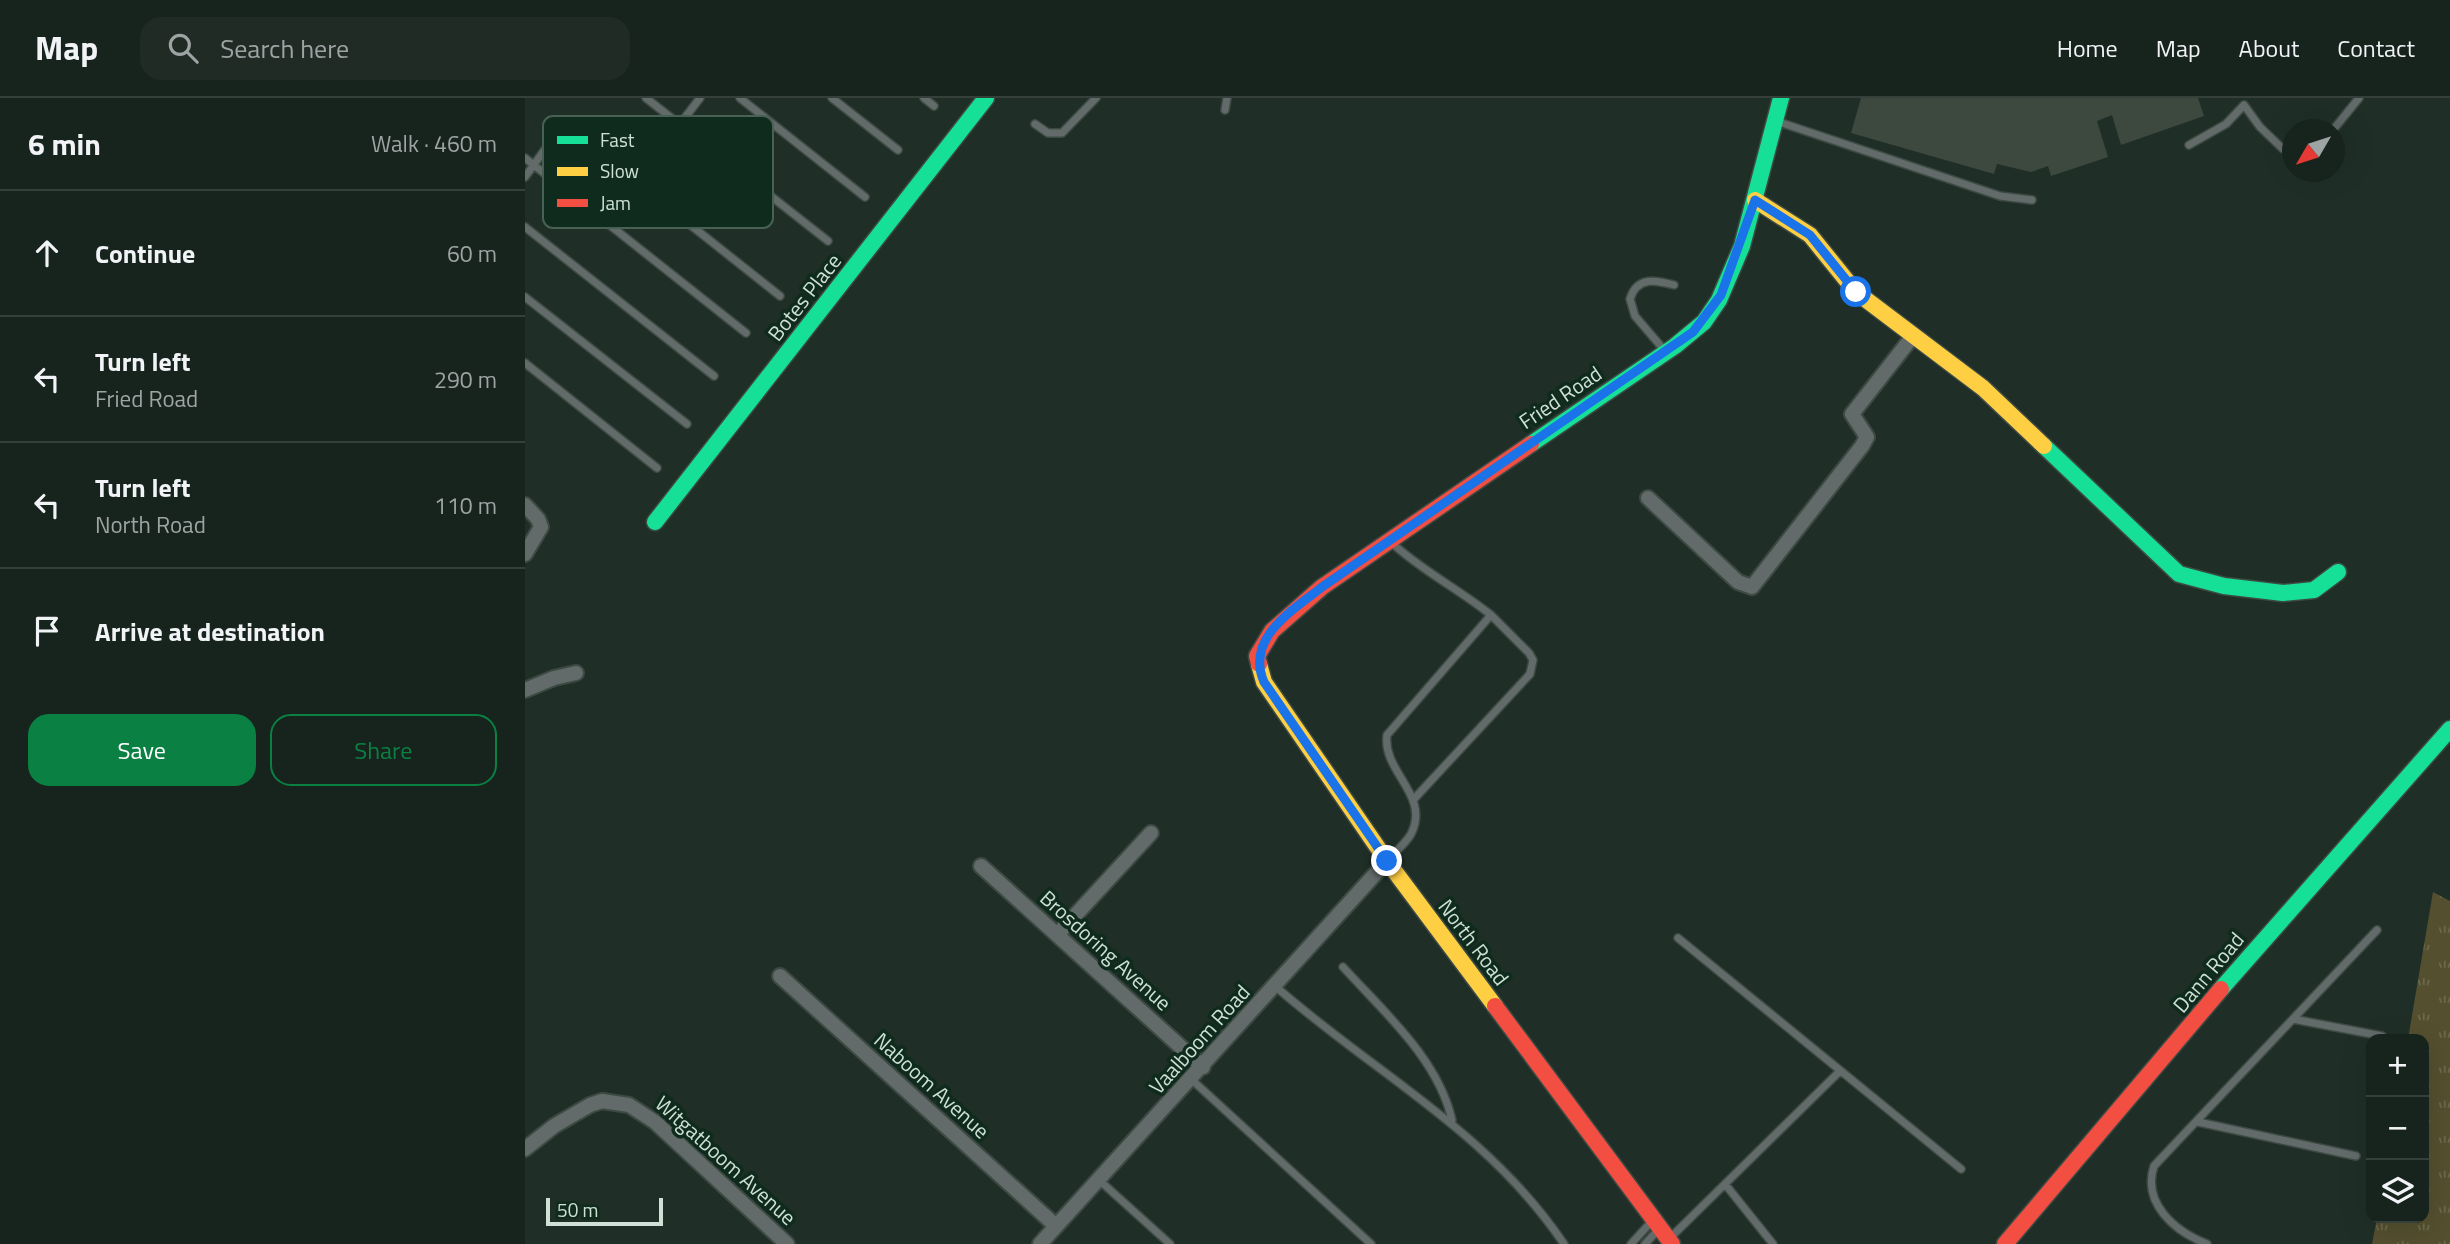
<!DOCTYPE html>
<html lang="en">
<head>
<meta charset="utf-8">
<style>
  :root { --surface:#17231d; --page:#202b26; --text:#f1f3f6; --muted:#9ea4a4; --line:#36403b; --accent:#0b8043 }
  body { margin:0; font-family:"Titillium Web",sans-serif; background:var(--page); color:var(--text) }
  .controls { position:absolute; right:21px; bottom:21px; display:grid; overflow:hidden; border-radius:14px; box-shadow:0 7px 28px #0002 }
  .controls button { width:63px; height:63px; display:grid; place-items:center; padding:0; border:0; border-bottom:2px solid var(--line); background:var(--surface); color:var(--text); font:35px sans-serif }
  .compass { position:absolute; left:1757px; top:21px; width:63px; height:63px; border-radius:50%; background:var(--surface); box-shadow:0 7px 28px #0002; rotate:231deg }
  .scale { position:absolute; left:21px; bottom:18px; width:117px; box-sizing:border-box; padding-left:7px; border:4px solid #cfe0d6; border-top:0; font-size:19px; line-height:24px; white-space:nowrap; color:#cfe0d6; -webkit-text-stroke:5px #0e2b1d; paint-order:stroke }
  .stop { position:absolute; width:21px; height:21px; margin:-16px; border:5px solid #1a73e8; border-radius:50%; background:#fff }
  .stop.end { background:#1a73e8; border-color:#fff; box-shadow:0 2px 7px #0008 }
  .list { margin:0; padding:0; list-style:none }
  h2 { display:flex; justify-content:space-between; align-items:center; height:91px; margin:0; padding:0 28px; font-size:30px }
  h2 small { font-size:23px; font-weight:400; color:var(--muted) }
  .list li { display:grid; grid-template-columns:46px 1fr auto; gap:21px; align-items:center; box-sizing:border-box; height:126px; padding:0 28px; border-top:2px solid var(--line) }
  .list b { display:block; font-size:26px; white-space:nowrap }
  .list p { margin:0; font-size:23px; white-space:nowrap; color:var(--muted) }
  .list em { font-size:23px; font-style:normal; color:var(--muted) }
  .actions { display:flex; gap:14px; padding:21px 28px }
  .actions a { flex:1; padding:16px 0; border:2px solid var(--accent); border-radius:21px; text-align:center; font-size:24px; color:var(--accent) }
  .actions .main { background:var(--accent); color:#fff }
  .icon { flex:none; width:38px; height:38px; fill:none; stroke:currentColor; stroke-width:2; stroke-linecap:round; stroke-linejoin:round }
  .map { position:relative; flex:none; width:1925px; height:1146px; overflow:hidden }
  header { display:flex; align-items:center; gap:42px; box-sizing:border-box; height:98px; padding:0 35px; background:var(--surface); border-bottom:2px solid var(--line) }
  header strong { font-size:33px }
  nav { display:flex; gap:38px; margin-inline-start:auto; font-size:24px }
  .search { width:490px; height:63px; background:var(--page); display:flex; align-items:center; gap:18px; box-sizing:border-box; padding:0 24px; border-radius:21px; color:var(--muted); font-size:26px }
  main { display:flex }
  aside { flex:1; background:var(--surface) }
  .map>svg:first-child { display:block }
  .grass { fill:url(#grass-tufts) }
  .building { fill:#3d483f }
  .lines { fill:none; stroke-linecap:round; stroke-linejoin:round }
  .lane-casing { stroke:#3d4a43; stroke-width:10 }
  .street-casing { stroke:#3d4a43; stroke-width:18 }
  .fast-casing { stroke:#3d4a43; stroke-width:19 }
  .slow-casing { stroke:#3d4a43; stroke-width:19 }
  .jam-casing { stroke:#3d4a43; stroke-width:19 }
  .lane { stroke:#626b6a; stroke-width:7 }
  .street { stroke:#626b6a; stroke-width:14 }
  .fast { stroke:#16e098; stroke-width:16 }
  .slow { stroke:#ffcf43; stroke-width:16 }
  .jam { stroke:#f24e42; stroke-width:16 }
  .route { stroke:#1a73e8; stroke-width:9 }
  .labels { text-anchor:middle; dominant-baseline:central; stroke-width:7; stroke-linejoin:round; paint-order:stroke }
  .street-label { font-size:21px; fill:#cfe0d6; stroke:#0e2b1d }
  .key { fill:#0e2b1d; stroke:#486154; stroke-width:2 }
  .key-label { font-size:19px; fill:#cfe0d6 }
</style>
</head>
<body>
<header>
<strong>Map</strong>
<div class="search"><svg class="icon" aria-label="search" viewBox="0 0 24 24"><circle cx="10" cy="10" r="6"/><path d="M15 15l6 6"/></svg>Search here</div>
<nav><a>Home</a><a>Map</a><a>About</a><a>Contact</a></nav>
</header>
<main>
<aside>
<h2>6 min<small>Walk · 460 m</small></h2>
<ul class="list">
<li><svg class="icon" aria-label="ahead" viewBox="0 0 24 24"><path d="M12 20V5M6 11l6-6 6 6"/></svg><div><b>Continue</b></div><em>60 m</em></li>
<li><svg class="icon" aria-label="left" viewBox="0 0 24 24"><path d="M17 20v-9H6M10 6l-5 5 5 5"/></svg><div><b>Turn left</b><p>Fried Road</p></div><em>290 m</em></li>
<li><svg class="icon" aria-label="left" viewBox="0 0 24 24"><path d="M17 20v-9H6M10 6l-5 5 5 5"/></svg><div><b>Turn left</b><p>North Road</p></div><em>110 m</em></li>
<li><svg class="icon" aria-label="arrive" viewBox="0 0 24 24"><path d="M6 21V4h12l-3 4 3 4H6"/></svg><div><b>Arrive at destination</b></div></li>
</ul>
<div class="actions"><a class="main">Save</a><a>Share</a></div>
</aside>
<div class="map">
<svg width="1925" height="1146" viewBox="0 0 1925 1146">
  <defs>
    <pattern id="grass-tufts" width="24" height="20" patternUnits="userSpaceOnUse" patternTransform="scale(1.75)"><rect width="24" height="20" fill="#544f2f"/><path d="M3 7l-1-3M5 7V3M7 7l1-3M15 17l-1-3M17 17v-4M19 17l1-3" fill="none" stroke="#6c684c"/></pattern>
  </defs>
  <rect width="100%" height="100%" fill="#1f2f27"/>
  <path class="grass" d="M1908 794 1925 803V1146H1847L1852 1120H1899V941H1883Z"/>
  <path class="building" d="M1336 0H1673L1679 18 1596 47 1587 17 1572 23 1583 59 1526 78 1523 68 1506 74 1472 66 1469 76 1326 35Z"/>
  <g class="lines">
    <defs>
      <path id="lane" d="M121 0 303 143
        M215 0 340 99
        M307 0 373 52
        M399 0 409 8
        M700 12 702 0
        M1251 23 1475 98 1507 102
        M155 26 175 0
        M510 26 523 35H537L571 0
        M1808 32 1834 0
        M1664 47 1701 26 1719 7 1735 29 1758 51H1768
        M0 60 221 235
        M0 79 34 32 62 45 255 198
        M0 129 189 278
        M0 199 162 326
        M1140 253 1110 218 1105 201C1112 178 1131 182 1149 187
        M0 265 132 370
        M889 701 1005 576 1008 562 1004 555 966 517
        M864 761C871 753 881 745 886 736 906 697 857 674 862 637L966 517C934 491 897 473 867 445
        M1153 840 1436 1071
        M818 869C859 914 913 961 927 1022
        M750 888C850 976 962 1032 1039 1146
        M1768 921 1857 938
        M666 981 846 1146
        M1673 1024 1831 1058
        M574 1082 645 1146
        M1200 1086 1248 1146
        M1145 1140 1314 974
        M1106 1146 1127 1123
        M1120 1146 1132 1133
        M1682 1146C1649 1133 1617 1105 1629 1068L1852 832"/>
      <path id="street" d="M1123 400 1213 484 1227 489 1337 348 1342 339 1327 316 1388 238
        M0 407 13 421 16 429 0 456
        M0 592 29 580 51 575
        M456 768 678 969
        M533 836 626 735
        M255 878 531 1128
        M0 1051 29 1028 65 1007 77 1003 104 1007 130 1024 262 1146
        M515 1146 862 763"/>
      <path id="fast" d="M1006 346 1150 248 1179 224 1194 202 1217 148 1256 0
        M1519 348 1654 476 1699 488 1758 495 1789 492 1813 474
        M130 424 461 0
        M1696 891 1925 631"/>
      <path id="slow" d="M1230 102 1285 137 1331 194 1458 290 1519 348
        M734 566 739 584 862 763 970 908"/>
      <path id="jam" d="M734 566 732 558 747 533 797 489 1006 346
        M970 908 1147 1146
        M1480 1146 1696 891"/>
    </defs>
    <use href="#lane" class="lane-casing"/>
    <use href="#street" class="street-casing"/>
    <use href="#fast" class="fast-casing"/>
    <use href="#slow" class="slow-casing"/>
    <use href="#jam" class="jam-casing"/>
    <use href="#lane" class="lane"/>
    <use href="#street" class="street"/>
    <use href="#fast" class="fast"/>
    <use href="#slow" class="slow"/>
    <use href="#jam" class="jam"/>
  </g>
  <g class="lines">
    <path class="route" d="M862 763 739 584C720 540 767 513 797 489L1168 234 1196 197 1230 102 1285 137 1331 194"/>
  </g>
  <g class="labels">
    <g class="street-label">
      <text transform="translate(279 199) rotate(-52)">Botes Place</text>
      <text transform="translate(1035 299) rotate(-34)">Fried Road</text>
      <text transform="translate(949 844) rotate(53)">North Road</text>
      <text transform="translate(581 852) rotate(42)">Brosdoring Avenue</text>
      <text transform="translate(1683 874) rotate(-50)">Dann Road</text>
      <text transform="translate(674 941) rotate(-48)">Vaalboom Road</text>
      <text transform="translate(407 987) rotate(42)">Naboom Avenue</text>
      <text transform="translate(201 1062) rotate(42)">Witgatboom Avenue</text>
    </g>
  </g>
  <rect x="18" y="18" width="230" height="112" rx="10" class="key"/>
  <rect x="32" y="38" width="31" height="8" fill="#16e098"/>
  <rect x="32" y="69" width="31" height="9" fill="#ffcf43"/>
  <rect x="32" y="101" width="31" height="8" fill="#f24e42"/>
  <g class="key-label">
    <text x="75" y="49">Fast</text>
    <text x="75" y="80">Slow</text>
    <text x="75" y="112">Jam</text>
  </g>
</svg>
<div class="controls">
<button>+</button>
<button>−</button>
<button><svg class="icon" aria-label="layers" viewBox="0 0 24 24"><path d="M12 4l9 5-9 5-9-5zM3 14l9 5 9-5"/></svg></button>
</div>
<svg class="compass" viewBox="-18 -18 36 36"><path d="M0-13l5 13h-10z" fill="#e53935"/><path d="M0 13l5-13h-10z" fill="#9ea4a4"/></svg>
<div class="scale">50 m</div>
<div class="stop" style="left:1331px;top:194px"></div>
<div class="stop end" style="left:862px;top:763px"></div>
</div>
</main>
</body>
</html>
